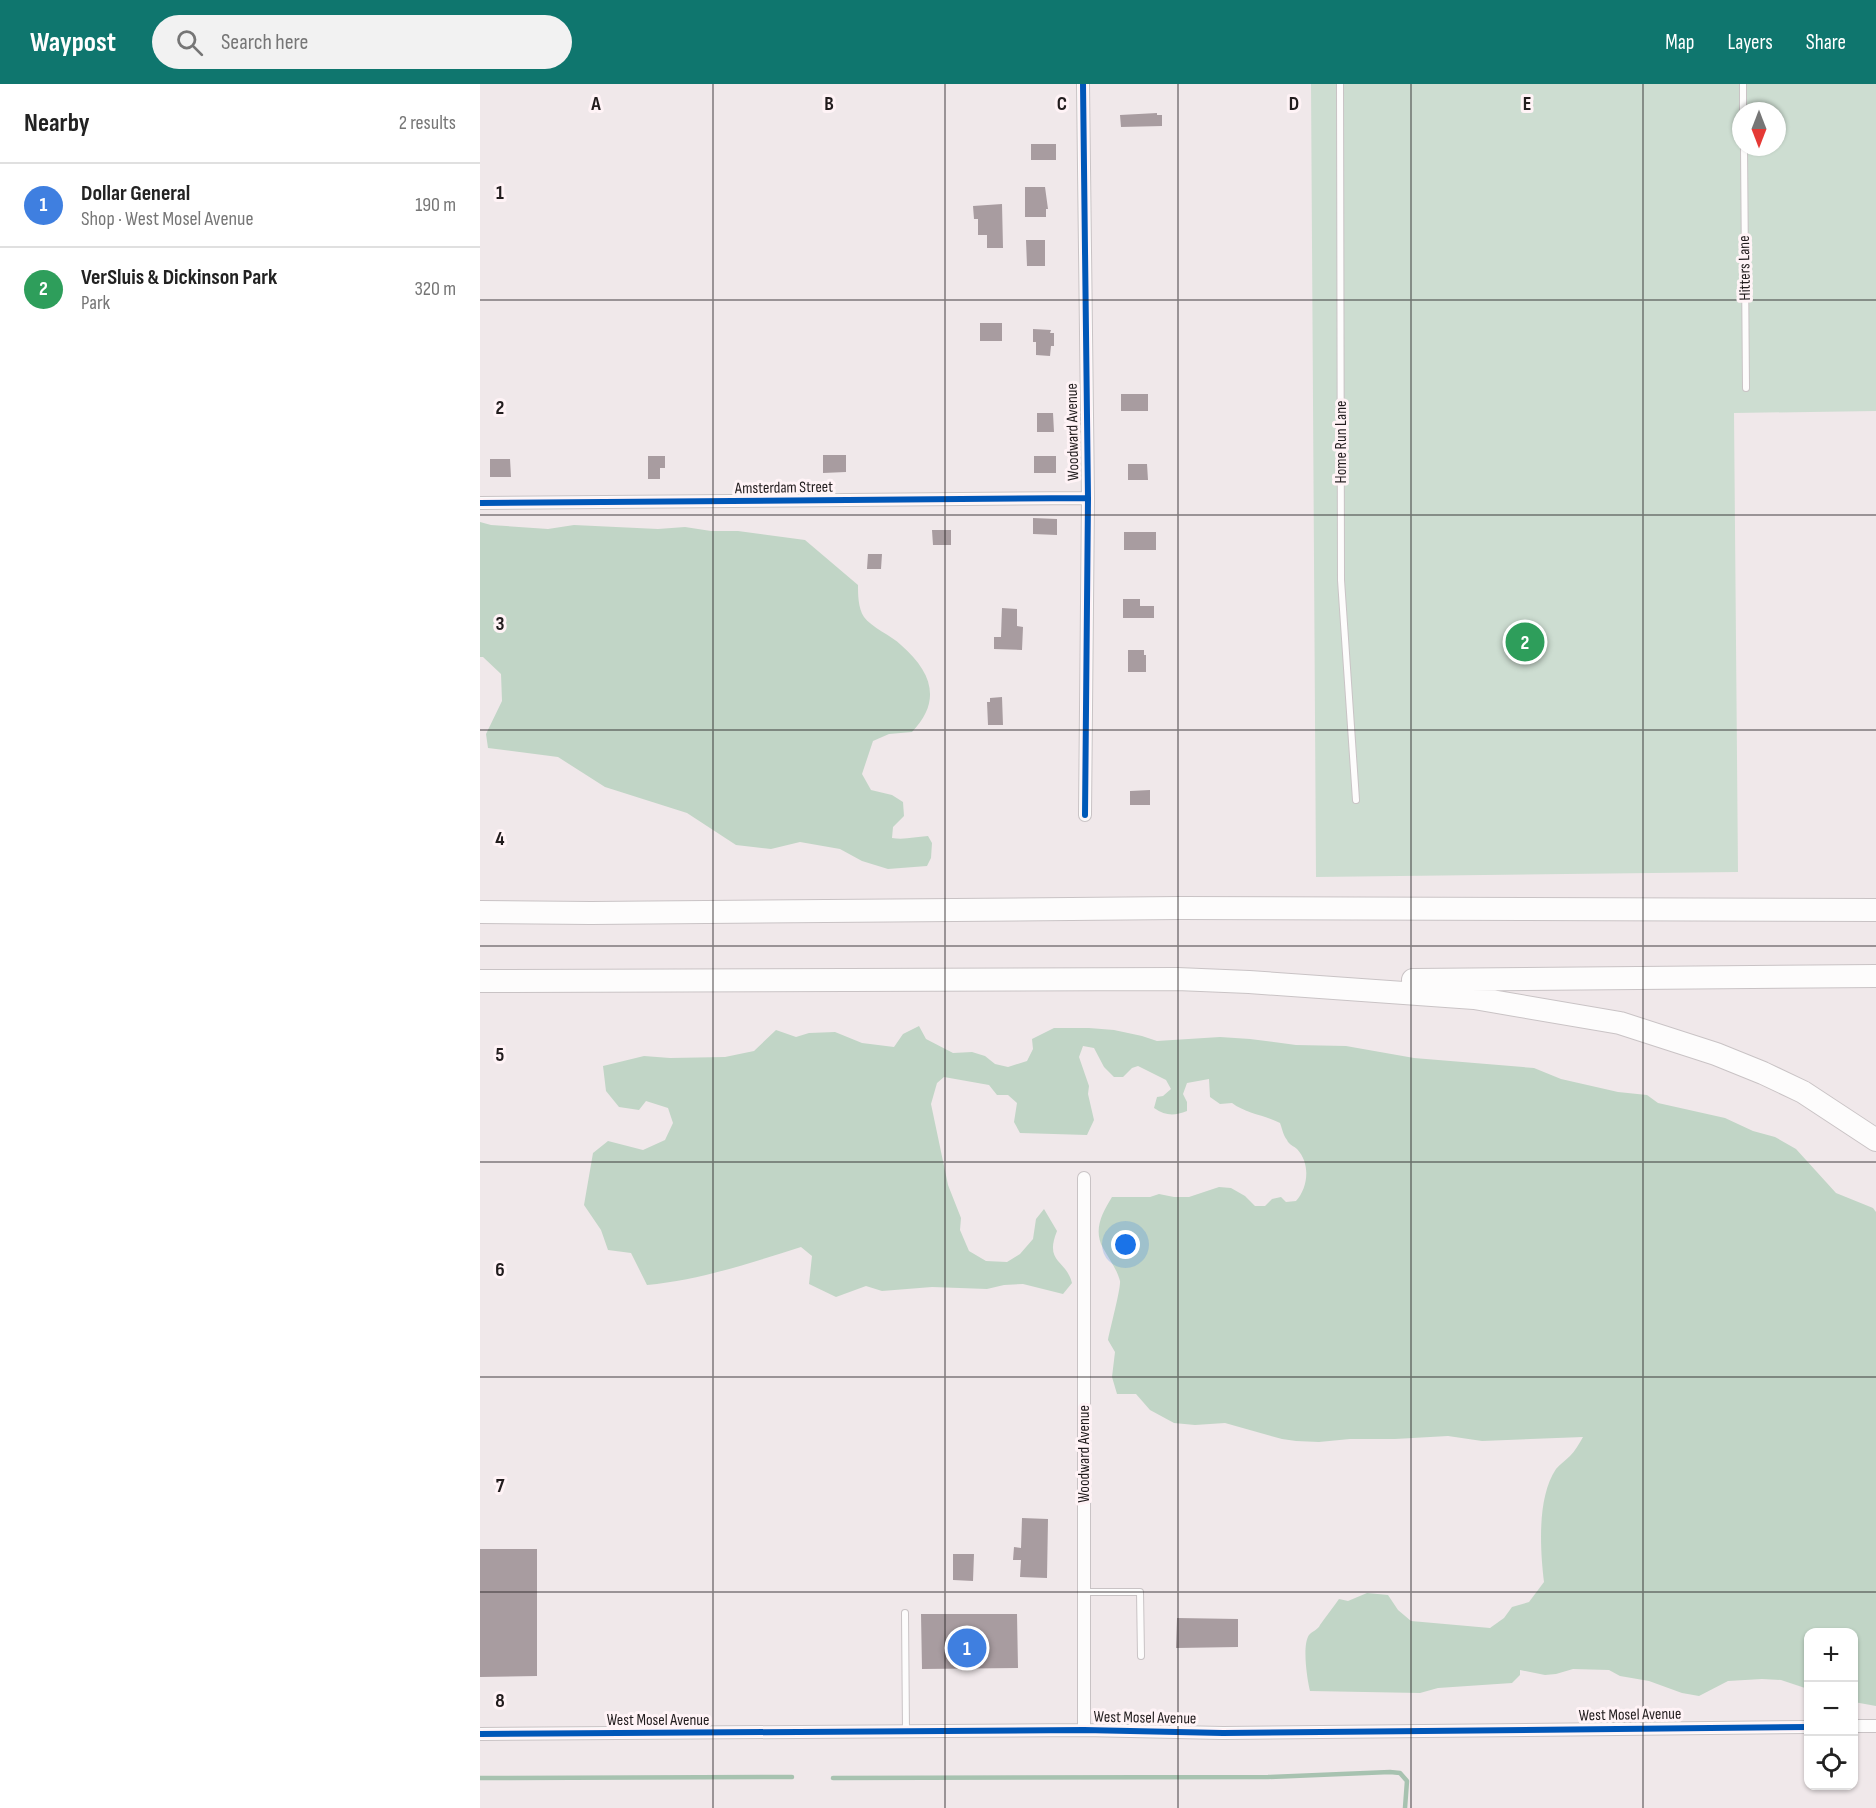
<!DOCTYPE html>
<html lang="en">
<head>
<meta charset="utf-8">
<style>
  :root { --surface:#fff; --page:#f2f2f2; --text:#222; --muted:#767676; --line:#e0e0e0; --accent:#0f766e }
  body { margin:0; font-family:"Sofia Sans Condensed",sans-serif; background:var(--page); color:var(--text) }
  .controls { position:absolute; right:18px; bottom:18px; display:grid; overflow:hidden; border-radius:12px; box-shadow:0 2px 4px #0004 }
  .controls button { width:54px; height:54px; display:grid; place-items:center; padding:0; border:0; border-bottom:2px solid var(--line); background:var(--surface); color:var(--text); font:30px sans-serif }
  .compass { position:absolute; left:1252px; top:18px; width:54px; height:54px; border-radius:50%; background:var(--surface); box-shadow:0 2px 4px #0004; rotate:180deg }
  .you { position:absolute; left:646px; top:1161px; width:21px; height:21px; margin:-15px; border:4px solid #fff; border-radius:50%; background:#1a73e8; box-shadow:0 0 0 9px #1a73e833 }
  .badge { display:grid; place-items:center; width:39px; height:39px; border-radius:50%; background:var(--accent); color:#fff; font-size:20px; font-weight:700 }
  .pin { position:absolute; translate:-50% -50%; border:3px solid #fff; box-shadow:0 2px 6px #0006 }
  .list { margin:0; padding:0; list-style:none }
  h2 { display:flex; justify-content:space-between; align-items:center; height:78px; margin:0; padding:0 24px; font-size:26px }
  h2 small { font-size:20px; font-weight:400; color:var(--muted) }
  .list li { display:grid; grid-template-columns:39px 1fr auto; gap:18px; align-items:center; box-sizing:border-box; height:84px; padding:0 24px; border-top:2px solid var(--line) }
  .list b { display:block; font-size:22px; white-space:nowrap }
  .list p { margin:0; font-size:20px; white-space:nowrap; color:var(--muted) }
  .list em { font-size:20px; font-style:normal; color:var(--muted) }
  .icon { flex:none; width:33px; height:33px; fill:none; stroke:currentColor; stroke-width:2; stroke-linecap:round; stroke-linejoin:round }
  .map { position:relative; flex:none; width:1396px; height:1724px; overflow:hidden }
  header { display:flex; align-items:center; gap:36px; box-sizing:border-box; height:84px; padding:0 30px; background:var(--accent); color:#fff }
  header strong { font-size:28px }
  nav { display:flex; gap:33px; margin-inline-start:auto; font-size:21px }
  .search { width:420px; height:54px; background:var(--page); display:flex; align-items:center; gap:15px; box-sizing:border-box; padding:0 21px; border-radius:33px; color:var(--muted); font-size:22px }
  main { display:flex }
  aside { flex:1; background:var(--surface) }
  .map>svg:first-child { display:block }
  .green { fill:#cdddd1; fill-rule:evenodd }
  .forest { fill:#c1d5c6 }
  .lines { fill:none; stroke-linecap:round; stroke-linejoin:round }
  .stream { stroke:#a7c2b0; stroke-width:4.5 }
  .building { fill:#a89ca0 }
  .lane-casing { stroke:#c9c3c5; stroke-width:8 }
  .street-casing { stroke:#c9c3c5; stroke-width:14 }
  .highway-casing { stroke:#c9c3c5; stroke-width:24 }
  .lane { stroke:#fdfcfc; stroke-width:6 }
  .street { stroke:#fdfcfc; stroke-width:12 }
  .highway { stroke:#fdfcfc; stroke-width:22 }
  .cycleway-casing { stroke:#fff3f6; stroke-width:10 }
  .cycleway { stroke:#0057b8; stroke-width:6 }
  .grid { fill:none; stroke:#211c1d; stroke-width:1.5; stroke-opacity:0.55 }
  .labels { text-anchor:middle; dominant-baseline:central; stroke-width:6; stroke-linejoin:round; paint-order:stroke }
  .street-label { font-size:16px; fill:#211c1d; stroke:#fff3f6 }
  .grid-label { font-size:20px; text-anchor:middle; font-weight:bold; fill:#211c1d; stroke:#fff3f6; stroke-width:6; stroke-linejoin:round; paint-order:stroke }
</style>
</head>
<body>
<header>
<strong>Waypost</strong>
<div class="search"><svg class="icon" aria-label="search" viewBox="0 0 24 24"><circle cx="10" cy="10" r="6"/><path d="M15 15l6 6"/></svg>Search here</div>
<nav><a>Map</a><a>Layers</a><a>Share</a></nav>
</header>
<main>
<aside>
<h2>Nearby<small>2 results</small></h2>
<ul class="list">
<li><span class="badge" style="background:#3f7fe0">1</span><div><b>Dollar General</b><p>Shop · West Mosel Avenue</p></div><em>190 m</em></li>
<li><span class="badge" style="background:#2e9e5b">2</span><div><b>VerSluis &amp; Dickinson Park</b><p>Park</p></div><em>320 m</em></li>
</ul>
</aside>
<div class="map">
<svg width="1396" height="1724" viewBox="0 0 1396 1724">
  <rect width="100%" height="100%" fill="#f0e8ea"/>
  <path class="green" d="M831 0H1396V327L1254 329 1258 788 836 793ZM1261 27H1297V63H1261Z"/>
  <path class="forest" d="M0 438 11 441 68 445 94 441 178 445 205 443 231 447H258L325 456 378 501C378 510 378 524 384 533 391 543 412 552 421 561 452 588 462 617 432 648L409 650 393 657 382 690 391 706 412 711 423 718 424 732 413 743 412 754C424 756 435 753 448 752L452 759 451 774 447 782 408 785 382 777 360 765 320 758 291 765 256 761 207 729 125 703 78 673 8 664 6 650 22 617 21 590 3 573H0Z
    M439 942 446 955 473 969 492 968 505 972 515 980 528 983 547 977 553 965 552 955 574 944H609L634 946 662 952 677 957 740 953 770 955 816 961 866 962 934 974 1054 984 1081 995 1138 1008 1167 1011 1178 1019 1245 1034 1273 1047 1295 1053 1316 1065 1356 1109 1393 1124 1396 1128V1622L1374 1618V1548H1328V1605L1301 1596 1282 1595 1248 1597 1219 1612 1202 1609 1169 1597 1140 1592 1129 1586 1093 1585 1076 1590 1065 1591 1040 1586V1591L1032 1599 958 1604 940 1609 830 1607C827 1595 822 1561 829 1551 832 1547 838 1546 840 1541 846 1532 853 1524 859 1515L868 1517 887 1509 908 1511 918 1526 931 1537 1010 1544 1024 1534 1032 1523 1049 1518 1064 1498C1060 1465 1057 1413 1076 1385 1080 1380 1086 1376 1090 1372 1095 1367 1099 1360 1103 1353L1002 1357 968 1352 915 1355H870L839 1358 816 1357 802 1355 745 1339 715 1341 694 1339 670 1326 656 1310H637L632 1293 635 1268 628 1256C630 1245 641 1204 640 1197 637 1185 629 1175 623 1164 613 1146 622 1129 632 1113H670L679 1110 694 1113H709L739 1103 751 1104 765 1112 775 1122H785L792 1115 801 1113 806 1118 816 1117C828 1104 831 1080 817 1065 814 1062 809 1061 807 1056 803 1051 802 1044 800 1039 784 1031 765 1029 752 1019L740 1020 730 1013 729 995 707 999 703 1010 707 1018V1027C694 1032 686 1032 674 1024L677 1013 683 1012 691 1005 686 996 658 982 652 984 643 993H634L624 983 614 964 603 962 599 973 609 1002 608 1010 614 1036 607 1051 540 1049 534 1038 537 1019 528 1011H517L509 1001 464 993 457 999 451 1020 468 1101 481 1134 480 1146 489 1167 506 1177 527 1178 540 1170 553 1155 556 1135 564 1125 577 1147C564 1179 586 1175 592 1199L583 1210 543 1200 524 1201 507 1205 452 1203 402 1207 386 1202 356 1213 329 1200 332 1172 321 1163C270 1179 220 1196 167 1201L151 1169 128 1166 121 1146 104 1121 113 1069 128 1057 163 1066 185 1056 193 1039 188 1024 166 1017 159 1026 139 1023 126 1007 123 982 164 972 190 974 245 973 274 967 296 946 316 953 329 949 355 948 382 959 414 963 423 950Z"/>
  <g class="lines">
    <path class="stream" d="M0 1694 312 1693
      M353 1694 788 1693 910 1688 920 1689 927 1697 925 1724"/>
  </g>
  <path class="building" d="M677 29V31H682V42L641 43 640 31Z
    M551 60H576V76H551Z
    M545 103H565L568 125H566V133H545Z
    M522 120 523 164H507V151H498V135H494L493 122Z
    M546 156H565V182H547Z
    M500 239H522V257H500Z
    M553 245 571 246 570 249H574V262H571L570 272 556 271V258H553Z
    M641 310H668V327H641Z
    M557 329H573L574 348H557Z
    M343 371H366V388L343 389Z
    M168 372H185V384H180V395H168Z
    M554 372H576V389H554Z
    M10 375H30L31 393H10Z
    M648 380H667L668 396H648Z
    M553 434 577 435V451L553 450Z
    M452 446H471V461H453Z
    M644 448H676V466H644Z
    M388 470H402L401 485H387Z
    M643 515H660V522H674V534H643Z
    M522 524 537 525V542L543 543 542 566 514 565V553H521Z
    M648 566H664V571H666V588H648Z
    M522 613 523 641H508L507 618H510V614Z
    M670 706V721H650V707Z
    M542 1434 568 1435 567 1494 540 1493 541 1476H533L534 1463 541 1464Z
    M0 1465H57V1592L0 1593Z
    M473 1470H494L493 1497 473 1496Z
    M441 1530H537L538 1584 442 1585Z
    M697 1534 758 1535V1563L696 1564Z"/>
  <g class="lines">
    <defs>
      <path id="lane" d="M860 0 861 496 876 716
        M1263 0V27
        M1264 63 1266 304
        M604 1508H660L661 1572
        M425 1529 426 1648"/>
      <path id="street" d="M603 0 608 414 605 731
        M0 419 608 414
        M1374 1642H1396
        M604 1646V1094
        M0 1650 604 1646 743 1649 1328 1643"/>
      <path id="highway" d="M0 828 111 829 700 824 1396 826
        M933 896 1396 892
        M0 897 697 895 769 898 994 914 1140 939 1236 970 1283 989 1323 1008 1396 1056"/>
    </defs>
    <use href="#lane" class="lane-casing"/>
    <use href="#street" class="street-casing"/>
    <use href="#highway" class="highway-casing"/>
    <use href="#lane" class="lane"/>
    <use href="#street" class="street"/>
    <use href="#highway" class="highway"/>
    <defs>
      <path id="cycleway" d="M603 0 608 414 605 731
        M0 419 608 414
        M0 1650 604 1646 743 1649 1328 1643"/>
    </defs>
    <use href="#cycleway" class="cycleway-casing"/>
    <use href="#cycleway" class="cycleway"/>
  </g>
  <path class="grid" d="M233 0V1724M465 0V1724M698 0V1724M931 0V1724M1163 0V1724M0 216H1396M0 431H1396M0 646H1396M0 862H1396M0 1078H1396M0 1293H1396M0 1508H1396"/>
  <g class="labels">
    <g class="street-label">
      <text transform="translate(1265 184) rotate(-91)">Hitters Lane</text>
      <text transform="translate(593 348) rotate(-91)">Woodward Avenue</text>
      <text transform="translate(861 358) rotate(-90)">Home Run Lane</text>
      <text transform="translate(304 404) rotate(-1)">Amsterdam Street</text>
      <text transform="translate(604 1370) rotate(-90)">Woodward Avenue</text>
      <text transform="translate(1150 1631) rotate(-1)">West Mosel Avenue</text>
      <text transform="translate(665 1634) rotate(1)">West Mosel Avenue</text>
      <text x="178" y="1636">West Mosel Avenue</text>
    </g>
  </g>
  <g class="grid-label">
    <text x="116" y="26">A</text>
    <text x="349" y="26">B</text>
    <text x="582" y="26">C</text>
    <text x="814" y="26">D</text>
    <text x="1047" y="26">E</text>
    <text x="20" y="115">1</text>
    <text x="20" y="330">2</text>
    <text x="20" y="546">3</text>
    <text x="20" y="761">4</text>
    <text x="20" y="977">5</text>
    <text x="20" y="1192">6</text>
    <text x="20" y="1408">7</text>
    <text x="20" y="1623">8</text>
  </g>
</svg>
<div class="controls">
<button>+</button>
<button>−</button>
<button><svg class="icon" aria-label="locate" viewBox="0 0 24 24"><circle cx="12" cy="12" r="6"/><path d="M12 2v4M12 18v4M2 12h4M18 12h4"/></svg></button>
</div>
<svg class="compass" viewBox="-18 -18 36 36"><path d="M0-13l5 13h-10z" fill="#e53935"/><path d="M0 13l5-13h-10z" fill="#767676"/></svg>
<div class="you"></div>
<div class="pin badge" style="left:487px;top:1564px;background:#3f7fe0">1</div>
<div class="pin badge" style="left:1045px;top:558px;background:#2e9e5b">2</div>
</div>
</main>
</body>
</html>
